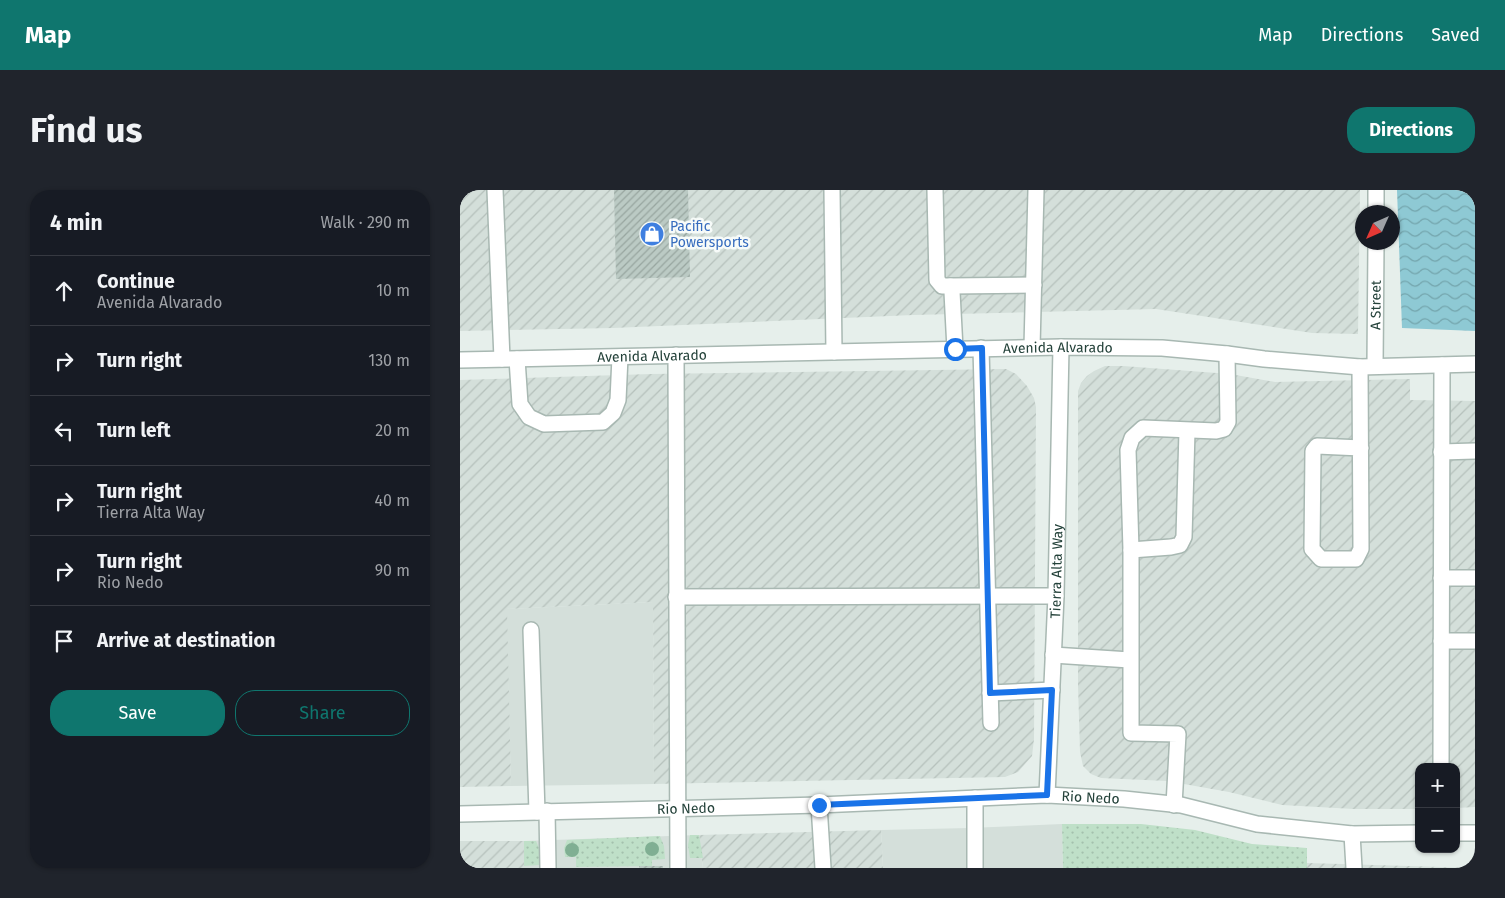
<!DOCTYPE html>
<html lang="en">
<head>
<meta charset="utf-8">
<style>
  :root { --surface:#171b24; --page:#20242c; --text:#f1f3f6; --muted:#9ea1a6; --line:#363941; --accent:#0f766e }
  body { margin:0; font-family:"Fira Sans",sans-serif; background:var(--page); color:var(--text) }
  .controls { position:absolute; right:15px; bottom:15px; display:grid; overflow:hidden; border-radius:10px; box-shadow:0 1px 4px #0004 }
  .controls button { width:45px; height:45px; display:grid; place-items:center; padding:0; border:0; border-bottom:1px solid var(--line); background:var(--surface); color:var(--text); font:25px sans-serif }
  .compass { position:absolute; left:895px; top:15px; width:45px; height:45px; border-radius:50%; background:var(--surface); box-shadow:0 1px 4px #0004; rotate:225deg }
  .stop { position:absolute; width:15px; height:15px; margin:-11px; border:4px solid #1a73e8; border-radius:50%; background:#fff }
  .stop.end { background:#1a73e8; border-color:#fff; box-shadow:0 1px 5px #0008 }
  .list { margin:0; padding:0; list-style:none }
  h2 { display:flex; justify-content:space-between; align-items:center; height:65px; margin:0; padding:0 20px; font-size:21px }
  h2 small { font-size:16px; font-weight:400; color:var(--muted) }
  .list li { display:grid; grid-template-columns:32px 1fr auto; gap:15px; align-items:center; box-sizing:border-box; height:70px; padding:0 20px; border-top:1px solid var(--line) }
  .list b { display:block; font-size:19px; white-space:nowrap }
  .list p { margin:0; font-size:16px; white-space:nowrap; color:var(--muted) }
  .list em { font-size:16px; font-style:normal; color:var(--muted) }
  .actions { display:flex; gap:10px; padding:15px 20px }
  .actions a { flex:1; padding:11px 0; border:1px solid var(--accent); border-radius:20px; text-align:center; font-size:18px; color:var(--accent) }
  .actions .main { background:var(--accent); color:#fff }
  .icon { flex:none; width:28px; height:28px; fill:none; stroke:currentColor; stroke-width:2; stroke-linecap:round; stroke-linejoin:round }
  .map { position:relative; flex:none; width:1015px; height:678px; overflow:hidden; border-radius:20px }
  header { display:flex; align-items:center; gap:30px; box-sizing:border-box; height:70px; padding:0 25px; background:var(--accent); color:#fff }
  header strong { font-size:24px }
  nav { display:flex; gap:28px; margin-inline-start:auto; font-size:18px }
  .intro { display:flex; align-items:center; justify-content:space-between; box-sizing:border-box; height:120px; padding:0 30px }
  h1 { margin:0; font-size:35px }
  .button { padding:12px 22px; border-radius:20px; background:var(--accent); color:#fff; font-size:18px; font-weight:700 }
  main { display:flex; gap:30px; padding:0 30px }
  aside { flex:1; background:var(--surface); border-radius:20px; box-shadow:0 1px 4px #0004 }
  .map>svg:first-child { display:block }
  .built { fill:#d4dfda }
  .industrial { fill:url(#industrial-furrows) }
  .grass { fill:url(#grass-dots) }
  .water { fill:url(#water-waves) }
  .building { fill:url(#building-hatch) }
  .lines { fill:none; stroke-linecap:round; stroke-linejoin:round }
  .minor-casing { stroke:#a8b8b2; stroke-width:18 }
  .minor { stroke:#fff; stroke-width:15 }
  .tree { fill:#80af93 }
  .route { stroke:#1a73e8; stroke-width:6 }
  .labels { text-anchor:middle; dominant-baseline:central; stroke-width:5; stroke-linejoin:round; paint-order:stroke }
  .shop-label { font-size:14px; fill:#366cbe; stroke:#f7fbf9; text-anchor:start }
  .street-label { font-size:14px; fill:#24423a; stroke:#f7fbf9 }
</style>
</head>
<body>
<header>
<strong>Map</strong>
<nav><a>Map</a><a>Directions</a><a>Saved</a></nav>
</header>
<div class="intro"><h1>Find us</h1><a class="button">Directions</a></div>
<main>
<aside>
<h2>4 min<small>Walk · 290 m</small></h2>
<ul class="list">
<li><svg class="icon" aria-label="ahead" viewBox="0 0 24 24"><path d="M12 20V5M6 11l6-6 6 6"/></svg><div><b>Continue</b><p>Avenida Alvarado</p></div><em>10 m</em></li>
<li><svg class="icon" aria-label="right" viewBox="0 0 24 24"><path d="M7 20v-9h11M14 6l5 5-5 5"/></svg><div><b>Turn right</b></div><em>130 m</em></li>
<li><svg class="icon" aria-label="left" viewBox="0 0 24 24"><path d="M17 20v-9H6M10 6l-5 5 5 5"/></svg><div><b>Turn left</b></div><em>20 m</em></li>
<li><svg class="icon" aria-label="right" viewBox="0 0 24 24"><path d="M7 20v-9h11M14 6l5 5-5 5"/></svg><div><b>Turn right</b><p>Tierra Alta Way</p></div><em>40 m</em></li>
<li><svg class="icon" aria-label="right" viewBox="0 0 24 24"><path d="M7 20v-9h11M14 6l5 5-5 5"/></svg><div><b>Turn right</b><p>Rio Nedo</p></div><em>90 m</em></li>
<li><svg class="icon" aria-label="arrive" viewBox="0 0 24 24"><path d="M6 21V4h12l-3 4 3 4H6"/></svg><div><b>Arrive at destination</b></div></li>
</ul>
<div class="actions"><a class="main">Save</a><a>Share</a></div>
</aside>
<div class="map">
<svg width="1015" height="678" viewBox="0 0 1015 678">
  <defs>
    <pattern id="industrial-furrows" width="10" height="10" patternUnits="userSpaceOnUse" patternTransform="scale(1.25)"><rect width="10" height="10" fill="#d4dfda"/><path d="M-1 1l2-2M0 10L10 0M9 11l2-2" fill="none" stroke="#b6c1bc"/></pattern>
    <pattern id="grass-dots" width="8" height="8" patternUnits="userSpaceOnUse" patternTransform="scale(1.25)"><rect width="8" height="8" fill="#bfe0c8"/><path d="M2 2h.1M6 6h.1" fill="none" stroke="#a4c1ad" stroke-width="1.8" stroke-linecap="round"/></pattern>
    <pattern id="water-waves" width="16" height="10" patternUnits="userSpaceOnUse" patternTransform="scale(1.25)"><rect width="16" height="10" fill="#8ec9d4"/><path d="M0 5q4-4 8 0t8 0" fill="none" stroke="#74a5ad"/></pattern>
    <pattern id="building-hatch" width="6" height="6" patternUnits="userSpaceOnUse" patternTransform="scale(1.25)"><rect width="6" height="6" fill="#bbcac4"/><path d="M-1 1l2-2M0 6l6-6M5 7l2-2" fill="none" stroke="#98a6a0"/></pattern>
  </defs>
  <rect width="100%" height="100%" fill="#e6efeb"/>
  <path class="built" d="M193 412 194 594 51 596 46 419Z
    M602 634 603 678H423L421 640 509 638Z
    M239 645 243 678H64V651Z"/>
  <path class="industrial" d="M0 0H900L898 144 852 143 696 119 453 125 153 138 0 141Z
    M645 176H663L770 184 815 192 950 189V210L1015 211V617L996 618V577H959V619H894L822 615 769 602 707 591 641 588 631 584 623 576 620 562 618 495V201L621 193 627 186 634 181Z
    M546 179 556 184 567 196 574 208 576 217 574 549 572 566 558 582 545 587 194 594 193 412 47 419 51 596 0 597V190L191 184Z
    M421 640 423 678H243L239 645Z
    M0 651H64V678H0Z
    M847 673 1015 678H847Z"/>
  <path class="grass" d="M602 634H681L735 640 792 654 847 658V678H603Z
    M230 645H239L243 668H230L228 655Z
    M200 646 204 656 205 669 192 670V676L116 677V667H105L104 658 107 650Z
    M64 651H76L79 658V675L64 676Z"/>
  <path class="water" d="M937 0H1015V141L942 138Z"/>
  <path class="building" d="M154 0H228L230 87 156 89Z
    M179 676H203V678H179Z"/>
  <g class="lines">
    <defs>
      <g id="minor">
        <path d="M35 0 42 169"/>
        <path d="M372 0 374 162"/>
        <path d="M475 0 477 90 482 96H490L492 102 495 159"/>
        <path d="M916 22V0"/>
        <path d="M490 96 574 95"/>
        <path d="M572 157 576 0"/>
        <path d="M521 158 531 533"/>
        <path d="M216 165 218 678"/>
        <path d="M57 169 60 214 69 227 84 234 143 232 153 223 158 210 160 167"/>
        <path id="s1" d="M0 170 601 157 702 158 767 164 804 169 900 177 1015 174"/>
        <path id="s2" d="M915 176 916 52"/>
        <path d="M900 177 901 359 896 369H861L852 359 853 261 857 256 901 258"/>
        <path d="M981 262 1015 261"/>
        <path d="M671 360 668 260 672 248 683 238 756 241 764 239 768 232 767 164"/>
        <path d="M981 388H1015"/>
        <path d="M216 407 596 406"/>
        <path d="M71 440 77 622"/>
        <path d="M981 451H1015"/>
        <path d="M593 465 670 470"/>
        <path d="M530 503 592 500"/>
        <path d="M981 577 982 175"/>
        <path id="s3" d="M587 605 596 406 601 157"/>
        <path d="M359 615 363 678"/>
        <path d="M714 615 718 544 671 543V360L711 357 720 355 724 347 727 241"/>
        <path d="M87 621 88 678"/>
        <path id="s4" d="M0 624 359 615 587 605 664 609 721 615 797 634 892 644 959 643"/>
        <path d="M996 643H1015"/>
        <path d="M892 644 894 678"/>
        <path d="M515 678V608"/>
      </g>
    </defs>
    <use href="#minor" class="minor-casing"/>
    <use href="#minor" class="minor"/>
  </g>
  <g class="tree">
    <circle cx="192" cy="659" r="7"/>
    <circle cx="112" cy="660" r="7"/>
  </g>
  <g class="lines">
    <path class="route" d="M359 615 587 605 592 500 530 503 522 158 495 159"/>
  </g>
  <defs>
    <symbol id="shop-disc" viewBox="-11 -11 22 22"><circle r="9.5" fill="#3f7fe0" stroke="#f7fbf9"/><path d="M-5-2.5h2.3a2.7 3.5 0 0 1 5.4 0H5L5.5 6h-11ZM-1.5-2.5h3a1.5 2.3 0 0 0-3 0Z" fill="#fff"/></symbol>
  </defs>
  <g fill-rule="evenodd">
    <use href="#shop-disc" x="178" y="30" width="28" height="28"/>
  </g>
  <g class="labels">
    <g class="shop-label">
      <text x="210" y="36">Pacific<tspan x="210" dy="16">Powersports</tspan></text>
    </g>
    <g class="street-label">
      <text stroke="none"><textPath href="#s2" startOffset="61">A Street</textPath></text>
      <text stroke="none"><textPath href="#s1" startOffset="598">Avenida Alvarado</textPath></text>
      <text stroke="none"><textPath href="#s1" startOffset="192">Avenida Alvarado</textPath></text>
      <text stroke="none"><textPath href="#s3" startOffset="224">Tierra Alta Way</textPath></text>
      <text stroke="none"><textPath href="#s4" startOffset="631">Rio Nedo</textPath></text>
      <text stroke="none"><textPath href="#s4" startOffset="226">Rio Nedo</textPath></text>
    </g>
  </g>
</svg>
<div class="controls">
<button>+</button>
<button>−</button>
</div>
<svg class="compass" viewBox="-18 -18 36 36"><path d="M0-13l5 13h-10z" fill="#e53935"/><path d="M0 13l5-13h-10z" fill="#9ea1a6"/></svg>
<div class="stop" style="left:495px;top:159px"></div>
<div class="stop end" style="left:359px;top:615px"></div>
</div>
</main>
</body>
</html>
